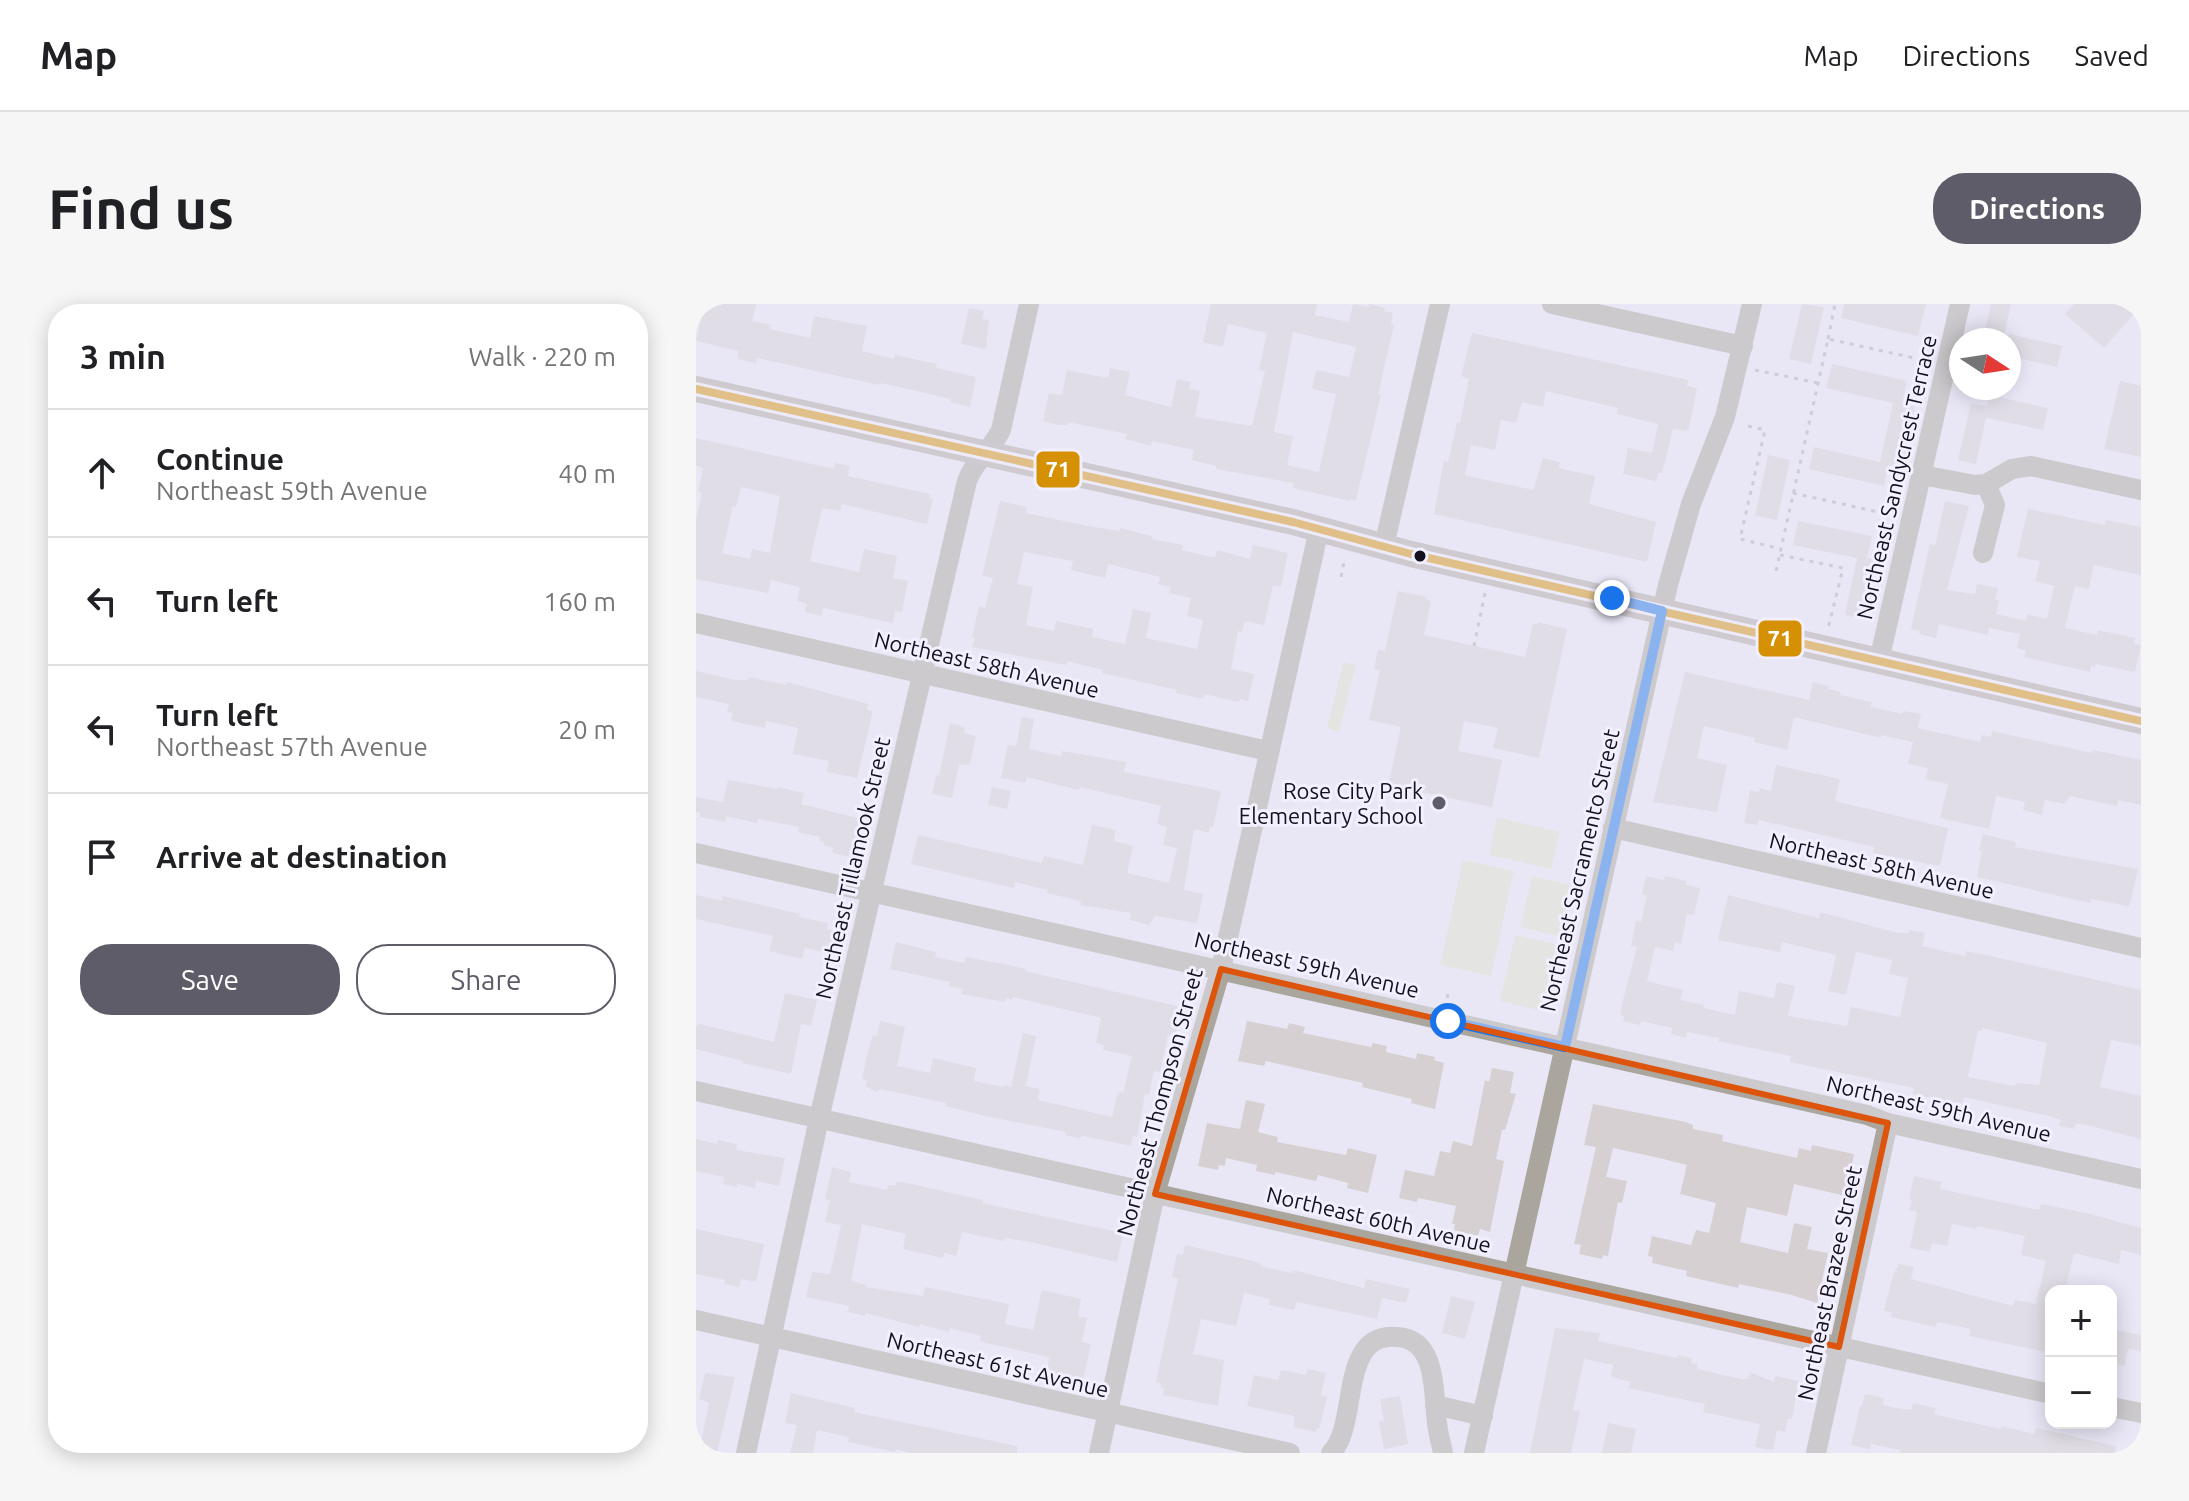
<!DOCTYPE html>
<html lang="en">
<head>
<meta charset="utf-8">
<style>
  :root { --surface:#fff; --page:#f6f6f6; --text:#202124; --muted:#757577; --line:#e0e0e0; --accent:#5e5c69 }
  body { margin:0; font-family:Ubuntu,sans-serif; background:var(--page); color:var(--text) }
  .controls { position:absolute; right:24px; bottom:24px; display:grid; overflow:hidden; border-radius:16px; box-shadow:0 4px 20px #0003 }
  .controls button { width:72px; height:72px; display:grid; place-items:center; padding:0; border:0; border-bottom:2px solid var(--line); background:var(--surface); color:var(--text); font:40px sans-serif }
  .compass { position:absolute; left:1253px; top:24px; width:72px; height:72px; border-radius:50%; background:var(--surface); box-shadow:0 4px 20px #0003; rotate:102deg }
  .stop { position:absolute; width:24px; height:24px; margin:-18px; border:6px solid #1a73e8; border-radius:50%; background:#fff }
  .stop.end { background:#1a73e8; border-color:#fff; box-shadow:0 2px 8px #0008 }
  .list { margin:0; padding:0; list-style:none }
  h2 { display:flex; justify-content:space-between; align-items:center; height:104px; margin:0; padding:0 32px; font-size:34px }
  h2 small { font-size:26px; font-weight:400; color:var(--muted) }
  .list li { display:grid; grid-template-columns:52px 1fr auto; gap:24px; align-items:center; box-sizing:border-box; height:128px; padding:0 32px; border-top:2px solid var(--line) }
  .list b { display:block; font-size:30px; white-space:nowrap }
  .list p { margin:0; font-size:26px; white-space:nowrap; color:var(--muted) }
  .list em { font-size:26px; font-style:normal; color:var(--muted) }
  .actions { display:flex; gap:16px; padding:24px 32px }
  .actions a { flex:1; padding:18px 0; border:2px solid var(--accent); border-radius:32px; text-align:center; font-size:28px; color:var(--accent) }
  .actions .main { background:var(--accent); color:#fff }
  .icon { flex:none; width:44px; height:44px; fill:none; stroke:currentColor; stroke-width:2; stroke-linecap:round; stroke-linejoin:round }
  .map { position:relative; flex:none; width:1445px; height:1149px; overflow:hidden; border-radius:32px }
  header { display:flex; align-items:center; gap:48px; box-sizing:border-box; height:112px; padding:0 40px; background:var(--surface); border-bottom:2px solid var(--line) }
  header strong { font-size:38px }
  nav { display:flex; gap:44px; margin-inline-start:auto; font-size:28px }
  .intro { display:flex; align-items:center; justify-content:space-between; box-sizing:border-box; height:192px; padding:0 48px }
  h1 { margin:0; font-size:56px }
  .button { padding:20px 36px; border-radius:32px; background:var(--accent); color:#fff; font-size:28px; font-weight:700 }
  main { display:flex; gap:48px; padding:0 48px }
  aside { flex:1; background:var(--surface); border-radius:32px; box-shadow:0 4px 20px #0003 }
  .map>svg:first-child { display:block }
  .green { fill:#dde2cc }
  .building { fill:#d6d0d2; fill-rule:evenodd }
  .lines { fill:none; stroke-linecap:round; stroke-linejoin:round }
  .path { stroke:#afacad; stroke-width:3; stroke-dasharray:4 6; stroke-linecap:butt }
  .minor { stroke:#aaa69e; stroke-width:20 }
  .major { stroke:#ada7a2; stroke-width:26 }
  .bus-1-casing { stroke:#f2f0fe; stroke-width:14 }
  .bus-1 { stroke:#d59004; stroke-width:8 }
  .route { stroke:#1a73e8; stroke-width:10 }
  .marked { fill:none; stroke:#dd550d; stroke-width:6; stroke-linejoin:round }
  .bus-dot { fill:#13111d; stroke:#f2f0fe; stroke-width:3 }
  .poi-dot { fill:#5e5c69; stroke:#f2f0fe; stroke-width:3 }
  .labels { text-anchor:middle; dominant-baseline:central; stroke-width:6; stroke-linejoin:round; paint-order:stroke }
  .street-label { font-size:22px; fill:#13111d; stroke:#f2f0fe }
  .poi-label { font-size:22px; fill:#13111d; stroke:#f2f0fe; text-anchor:end }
  .line-badge { stroke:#f2f0fe; stroke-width:3 }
  .badge-label { font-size:22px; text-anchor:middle; font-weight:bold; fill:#fff }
</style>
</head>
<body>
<header>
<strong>Map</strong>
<nav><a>Map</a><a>Directions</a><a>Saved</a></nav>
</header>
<div class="intro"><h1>Find us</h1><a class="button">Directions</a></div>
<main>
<aside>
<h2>3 min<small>Walk · 220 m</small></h2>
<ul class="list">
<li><svg class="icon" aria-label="ahead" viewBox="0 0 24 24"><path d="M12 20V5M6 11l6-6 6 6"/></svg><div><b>Continue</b><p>Northeast 59th Avenue</p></div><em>40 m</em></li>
<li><svg class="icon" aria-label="left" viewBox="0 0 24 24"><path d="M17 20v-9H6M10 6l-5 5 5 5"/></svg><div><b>Turn left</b></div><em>160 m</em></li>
<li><svg class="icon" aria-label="left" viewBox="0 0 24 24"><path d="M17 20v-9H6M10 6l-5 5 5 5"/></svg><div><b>Turn left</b><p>Northeast 57th Avenue</p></div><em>20 m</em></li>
<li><svg class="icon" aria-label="arrive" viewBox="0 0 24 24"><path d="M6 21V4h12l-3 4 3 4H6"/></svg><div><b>Arrive at destination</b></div></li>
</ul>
<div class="actions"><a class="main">Save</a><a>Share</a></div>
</aside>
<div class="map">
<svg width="1445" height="1149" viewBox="0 0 1445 1149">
  <rect width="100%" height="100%" fill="#e9e7f6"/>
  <path class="green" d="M647 358 660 361 643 428 631 424Z
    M801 513 864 528 855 565 793 551Z
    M767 556 818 567 795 672 744 661Z
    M836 572 878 582 866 633 824 623Z
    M819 631 861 640 846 707 804 697Z"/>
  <path class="building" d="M12 0H60L56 17 75 21 74 25 114 34 118 12 171 22 166 47 198 55 199 51 241 60 240 64 280 73 274 103 254 98 255 95 199 82 183 79V81L61 54 60 59 42 55V47L0 37 7 5Z
    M515 0H621L619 11 653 18 657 0 673 3V0L689 4 688 7 697 9 695 20 698 21 682 91H685L660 196 654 195V197L597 184 598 179 520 165V162L496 156 498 146 456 137 455 142 429 135 431 130 372 118 371 121H363L347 117 353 89 366 91 371 66 412 74 414 64 434 68 429 91 475 103 481 75 495 78 493 85 504 87 499 113 556 122 569 67 563 66 571 29 532 20 527 43 507 38ZM597 28 660 43 653 73 620 66 616 85 640 90 623 168 591 161 597 132 578 128Z
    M1106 0 1128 3 1115 60 1093 55Z
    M1148 0H1230L1222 32 1145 14Z
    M1295 0H1315L1307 36H1287Z
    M1378 0H1445V2L1408 44 1369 10Z
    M273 4 288 7 286 15 293 16 290 45 265 40Z
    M776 29 992 76 991 82 1001 84 993 124 990 127 977 125 966 169H962L960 177 927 170 932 144 956 149 962 120 921 110 922 104 850 87 847 103 826 98 820 119 805 116 799 146 775 141 769 171 772 172 837 186 847 154 864 158 863 164 899 172 893 200 960 218 951 258 738 210 748 156 752 158 761 119H764L773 75 765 72Z
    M1313 30 1366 42 1361 63 1313 52Z
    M1136 60 1211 77 1206 100 1219 103 1206 163 1192 161 1188 182 1113 165 1118 143 1184 158 1197 99 1130 84Z
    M1424 77 1445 82V153L1408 145Z
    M1293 91 1352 104 1347 126 1290 114 1280 160 1262 156 1275 99 1291 102Z
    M0 134 138 165 139 159 154 162 152 172 234 190 233 194 237 195 231 220 146 200 144 207 126 204 114 257 163 268 168 245 201 252 197 274 212 277 206 308 199 307 197 319 127 304 125 312 109 308 111 300 101 297 104 283 75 276 72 289 0 275V217L6 189 2 188 7 164 0 162ZM45 183 84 192 74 249 56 245 54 255 26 249 37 202 40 203Z
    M1072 151 1094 156 1081 216 1059 212Z
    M304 197 331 203 330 209 392 222 424 227V224L456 232V235L487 241 486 246 516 253 520 252 521 246 554 255 557 241 592 249 585 283 577 281 568 321 549 317 546 328 542 327 535 365 558 370 552 397 544 395 543 398 508 390 507 395 480 389 481 386 406 369 407 366 371 357 370 361 276 343 279 334 276 333 283 302 289 304 297 274 286 272ZM328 248 377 257 375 266 409 274 412 260 464 273 462 280 475 283 473 289 495 294 491 312 507 316 501 345 450 334 455 309 437 305 429 340 396 333 397 325 360 317 358 327 330 321 337 283 321 280Z
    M1249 197 1273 202 1251 286 1279 290 1281 280 1302 284 1299 296H1303L1300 310 1330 317 1331 310 1351 315 1358 282 1339 277 1344 257 1321 253 1332 205 1409 221 1410 216 1445 223V271L1398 261 1393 285 1379 282 1369 324 1401 331 1402 326 1439 334 1438 340 1445 341 1439 368 1399 360V363L1395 362 1394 368 1328 353 1330 347 1321 344 1324 330 1293 324 1292 331 1243 320 1240 334 1223 330 1224 327 1215 325 1234 240 1239 242Z
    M1102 217 1176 232 1171 254 1183 256 1171 315 1149 311 1161 254 1097 241Z
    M702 287 731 293V296L735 297 728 331 829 353 837 320 841 321 842 318 871 325 843 454 797 444 802 424 768 417 762 447 806 456 796 503 692 481 705 423 673 416 684 366 678 365 682 346 689 347Z
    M0 367 39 376H52L53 373 90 381 91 378 172 400 171 406 177 407 161 474 131 468 133 457 97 450 102 424 70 417 69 424 35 417 37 409 31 408 33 400 0 393Z
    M989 368 1113 396 1117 378 1133 382 1132 385 1144 388V391L1176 398 1174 403 1207 410V407L1225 410 1222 424 1284 438 1286 431 1295 433 1296 427 1396 449 1397 446 1445 456V501L1422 496 1421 502 1374 492 1369 500 1349 496 1346 511 1327 506 1329 498 1300 492 1293 525 1244 514 1252 480 1229 475 1232 464 1212 460 1217 438 1185 431V434L1098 413 1091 446 1058 438 1059 434 1008 422 1001 454 1031 461 1021 508 957 498Z
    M326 413 338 415 333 445 365 452 366 447 430 458 428 468 525 487 517 523 514 522 513 529 498 525 488 586 507 590 501 619 459 612 453 621 434 616 435 609 384 601 385 597 351 589 352 586 319 578 318 584 215 560 222 531 346 559 348 552 387 561 396 521 420 526 418 537 437 542 431 569 473 579 481 544 467 541 471 523 461 520 465 502 384 483 383 486 331 473 329 479 305 474 312 441 320 442Z
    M254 419 269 423 268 429 280 432 274 460 263 461 256 494 236 490 240 471 243 472Z
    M1080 461 1144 475 1139 497 1252 524 1244 562 1177 549 1178 543 1063 516 1061 521 1048 519 1054 486 1063 488 1064 484 1075 487Z
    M32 476 81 485 82 483 108 489 105 500 165 515 157 548H153V553L136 549 137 544 128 541V538L123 537 124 533 102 528 103 523 62 515 61 519 30 512 29 518 4 513V509L0 508V493L27 498Z
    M296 483 315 487 311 505 292 501Z
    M1287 530 1320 538 1319 543 1442 565 1434 600 1432 602 1395 595 1394 599 1281 573 1286 547H1283Z
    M950 572 968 576 969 572 990 577V581L1004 584 998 611 991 610 985 640 979 638 977 647 959 643 951 677 987 686 984 696 1008 701 1007 704 1039 711 1043 687 1078 694 1081 678 1099 682 1092 712 1151 722 1155 703 1204 713 1212 674 1193 670 1196 656 1160 648 1150 691 1132 687 1140 651 1086 638 1084 648 1022 636 1032 591 1123 614 1124 608 1202 629H1213L1214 626 1229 629 1226 642 1269 652 1270 647 1299 653 1445 686V742L1415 736 1404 783 1445 792V835L1387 820H1380L1378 825 1363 822 1365 816 1357 813 1268 793 1266 800 1217 790 1218 784 1094 758 1095 752 1022 737 1023 734 991 728 990 734 975 730 976 724 945 717 944 721 927 717 928 712 924 711 926 700 941 643 935 642 940 617 945 618 951 591 946 590ZM1286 724 1351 739 1343 781 1320 779 1319 782 1272 773 1282 727H1286Z
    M0 591 26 597 27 592 104 610 103 613 132 619 131 625 141 627 136 650 109 644 106 655 73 647 77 632 0 615Z
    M200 638 240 648 239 653 269 659 270 653 312 661 330 665 329 667 481 702 480 706 485 707 479 733 472 731 464 768 458 767 453 791 449 790 441 833 437 832 435 842 388 832 383 834 369 831 370 828 285 811 249 802 250 799 185 785 180 788 170 782 171 776 166 775 171 751 177 731 181 732 184 717 209 723 201 762 234 769 237 754 280 764 278 777 308 783V781L315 783 327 729 340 732 330 782 344 785 342 796 416 813 422 788 427 789 436 752 407 746 408 741 400 739 405 714 317 693 316 696 310 694 309 698 265 690 267 685 253 682 254 678 194 665Z
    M89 689 121 696 115 722 105 720 95 770 47 759V757L0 745V723L3 720 78 738Z
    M551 717 591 725 593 719 609 723 607 729 675 743 677 739 691 742 690 748 720 755 721 749 739 753 738 756 748 759 739 805 715 799 716 795 666 783 667 779 570 757 568 762 542 757Z
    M796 764 818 768 814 789 820 790 809 826H806L800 855 808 857 794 928 784 925 782 932 758 926 759 920H756L760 902 732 896 722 894 721 898 703 894 709 866 738 872 744 847 754 849 757 837 776 842 789 776 793 778Z
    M550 796 569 800 562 828 582 833 581 838 650 851 652 844 681 851 672 889 651 884 652 879 622 871 620 877 579 868V871L560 867 561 861 530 854 529 862 523 861 522 866 502 862 511 819 544 825Z
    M897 800 990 818 997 821V825L1027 831 1026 837 1101 854 1103 844 1115 847 1116 841 1158 850 1150 892 1098 880 1091 912 1051 903 1044 938 1092 949 1098 919 1116 923 1111 945 1132 949 1121 999 1096 991 1043 980 1042 984 990 972 991 967 956 959 957 953 952 952 956 932 995 941 1000 926 1013 929 1020 899 984 890 991 861 959 853 917 844 910 873 931 877 926 899 922 898 912 952 907 951 906 955 883 950 885 941 878 940 900 843 888 841Z
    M0 835 21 840 22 836 41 840 40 846 89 854 83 882 60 877 59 884 41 880V883L27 880 28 873 0 867Z
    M136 863 155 868 153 878 191 886 192 881 199 882 200 878H206L287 896 286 899 427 929 421 958 335 938 309 934 308 937 266 928 260 952 248 949 247 954 207 945 210 930 166 920 155 977 170 981V983L227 992 229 983 313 1000 309 1020 337 1026 346 986 385 995 382 1012 391 1014 386 1038 395 1040 387 1077 351 1067 353 1053 290 1039 284 1037 285 1032 254 1024 253 1028 224 1020 223 1023 170 1009 169 1012 152 1008 153 1002 110 993 116 968 134 970 145 921 129 918 134 896 129 895Z
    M1218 872 1246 878 1244 885 1343 906 1345 900 1390 909 1445 924V951L1425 946 1423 960 1378 949 1369 987H1355V1049L1273 1032 1275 1025 1241 1018 1240 1023 1195 1013 1196 1008 1188 1007 1197 971 1203 960 1218 963 1215 975 1317 1002 1319 996 1340 1000 1350 957 1325 951 1329 932 1281 922 1280 925 1256 920 1251 942 1236 939 1234 948 1214 944 1221 908 1213 906 1216 896 1213 895Z
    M0 925 68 940 60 978 45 975 43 983 28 980 29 976 0 970Z
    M489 941 565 959 564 962 596 969 597 966 668 984 670 975 714 985 710 999 686 994 681 1015 601 998 598 1006 573 1001 574 995 548 989 540 1022 505 1015 497 1050 528 1056 522 1102 467 1091 468 1084 464 1083 465 1079 460 1078 482 975 476 973 481 950 487 951Z
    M755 992 779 998 769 1035 746 1029Z
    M859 1024 904 1029 902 1037 981 1054V1051L996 1054 995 1059 1002 1060 1001 1065 1045 1075H1052L1054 1068 1078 1078 1079 1072 1103 1077 1096 1115H1092L1089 1128 1081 1126 1077 1146 1059 1143 1064 1120 1007 1108 1009 1100 932 1084 934 1078 915 1073 917 1061 888 1055 877 1106 884 1107 875 1149H834Z
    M1415 1025 1445 1031V1047L1432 1045 1429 1062 1415 1059Z
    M612 1065 630 1069 625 1091 631 1093 623 1125 621 1124 620 1128 598 1123V1112L551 1102 558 1071 582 1076 585 1066 610 1071Z
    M9 1069 39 1073 21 1149H3L13 1099 3 1095Z
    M95 1089 159 1104 158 1108 321 1142V1149H214L200 1145 199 1148 152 1138 153 1133 121 1126 117 1149H94L101 1121 89 1119Z
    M1169 1090 1188 1094 1187 1101 1201 1104 1215 1106 1217 1099 1240 1104 1238 1110 1241 1111 1305 1125V1122L1338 1130 1340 1124 1420 1142 1419 1149H1204L1205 1146 1175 1140 1174 1145 1155 1141 1164 1102H1166Z
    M704 1092 712 1140 688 1145 683 1118 688 1117 684 1095Z
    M912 1119 940 1125 935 1149H906Z"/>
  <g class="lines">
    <path class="path" d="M1132 35 1139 0
      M1059 66 1122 79
      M1052 122 1069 126 1044 235 1085 245
      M1097 189 1195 211
      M1084 251 1147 264 1132 325
      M1080 267 1132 35 1232 57
      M645 273 648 258
      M778 342 789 289
      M752 690 751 694 756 697"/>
    <path class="minor" d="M856 0 1047 42
      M1226 171 1279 181 1290 180 1316 165 1335 162 1445 186
      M688 242 744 0
      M1287 249 1299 201 1290 180
      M0 319 572 447
      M1183 357 1264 0
      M917 524 1445 644
      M0 549 1171 811 1192 819 1445 875
      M0 787 1355 1090
      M0 1016 594 1149
      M739 1101 787 1112
      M1415 1103 1445 1109
      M50 1149 123 815 271 177C278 157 296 145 305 126L333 0
      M403 1149 459 890 525 665 623 225
      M635 1149C664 1121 641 1027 702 1033 742 1036 737 1090 741 1119 742 1129 745 1139 747 1149
      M778 1149 972 281 995 200 1029 113 1056 0
      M1120 1149 1192 819"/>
    <path class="major" d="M0 85 597 218 715 250 1445 417"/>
    <defs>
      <path id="bus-1" d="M0 85 597 218 715 250 1445 417"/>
    </defs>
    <use href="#bus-1" class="bus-1-casing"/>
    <use href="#bus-1" class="bus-1"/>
  </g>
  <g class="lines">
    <path class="route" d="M752 717 869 743 966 307 916 294"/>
  </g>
  <path d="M0 0H1445V1149H0ZM525 665 1192 819 1143 1043 459 890Z" fill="#e9e7f6" fill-opacity=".55" fill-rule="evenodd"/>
  <path class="marked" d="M525 665 1192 819 1143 1043 459 890Z"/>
  <circle class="bus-dot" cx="724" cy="252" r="7"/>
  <circle class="poi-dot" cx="743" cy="499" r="8"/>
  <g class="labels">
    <g class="street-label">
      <text transform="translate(1200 173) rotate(-77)">Northeast Sandycrest Terrace</text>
      <text transform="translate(291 360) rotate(13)">Northeast 58th Avenue</text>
      <text transform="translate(1186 561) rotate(13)">Northeast 58th Avenue</text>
      <text transform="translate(156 564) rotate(-77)">Northeast Tillamook Street</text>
      <text transform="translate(883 566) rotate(-77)">Northeast Sacramento Street</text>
      <text transform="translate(611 660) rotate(13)">Northeast 59th Avenue</text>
      <text transform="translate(463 798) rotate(-75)">Northeast Thompson Street</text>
      <text transform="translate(1243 804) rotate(13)">Northeast 59th Avenue</text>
      <text transform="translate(683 915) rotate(13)">Northeast 60th Avenue</text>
      <text transform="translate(1133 979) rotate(-78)">Northeast Brazee Street</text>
      <text transform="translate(302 1060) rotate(13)">Northeast 61st Avenue</text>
    </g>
    <g class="poi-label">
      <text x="727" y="486">Rose City Park<tspan x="727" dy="25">Elementary School</tspan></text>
    </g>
  </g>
  <g class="line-badge">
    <rect x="339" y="146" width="46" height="39" rx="8" fill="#d59004"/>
    <rect x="1061" y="315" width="46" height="39" rx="8" fill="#d59004"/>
  </g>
  <g class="badge-label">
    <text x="362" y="173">71</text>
    <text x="1084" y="342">71</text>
  </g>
</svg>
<div class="controls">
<button>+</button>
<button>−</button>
</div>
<svg class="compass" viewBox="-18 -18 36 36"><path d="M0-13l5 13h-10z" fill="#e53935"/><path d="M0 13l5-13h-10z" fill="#757577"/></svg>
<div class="stop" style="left:752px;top:717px"></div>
<div class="stop end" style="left:916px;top:294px"></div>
</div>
</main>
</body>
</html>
